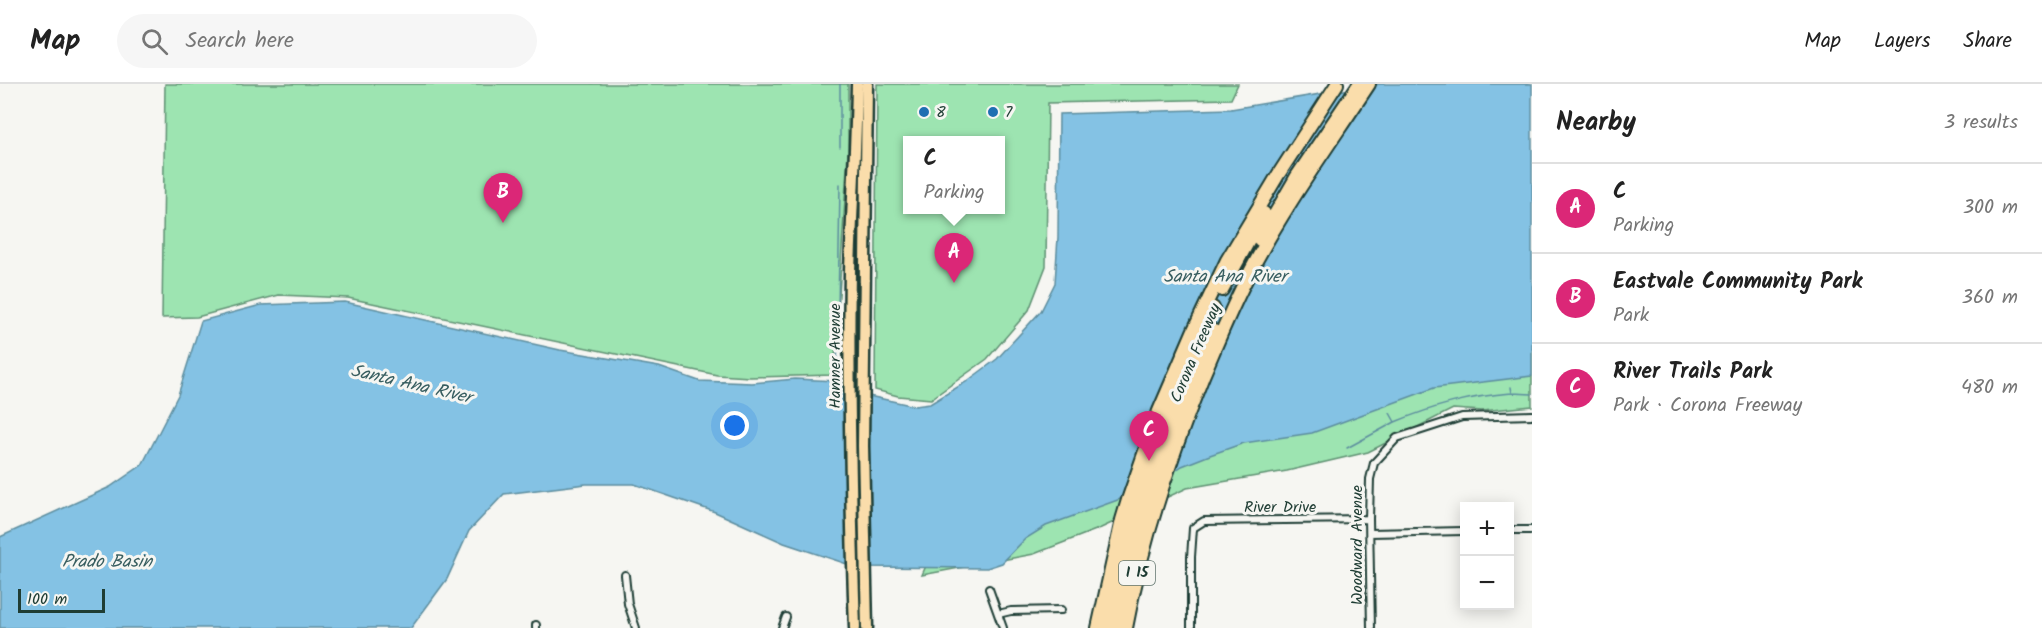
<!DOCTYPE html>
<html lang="en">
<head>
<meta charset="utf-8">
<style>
  :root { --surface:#fff; --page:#f6f6f6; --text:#222; --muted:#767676; --line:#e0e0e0; --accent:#db2777 }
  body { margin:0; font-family:Kalam,sans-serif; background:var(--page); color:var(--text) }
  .controls { position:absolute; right:18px; bottom:18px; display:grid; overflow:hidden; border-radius:0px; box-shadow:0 3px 15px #0003 }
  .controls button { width:54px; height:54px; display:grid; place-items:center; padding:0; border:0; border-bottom:2px solid var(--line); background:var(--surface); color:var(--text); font:30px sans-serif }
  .scale { position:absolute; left:18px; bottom:15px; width:87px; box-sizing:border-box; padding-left:6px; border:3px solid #1f3d34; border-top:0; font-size:16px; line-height:21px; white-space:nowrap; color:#1f3d34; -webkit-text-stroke:4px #f6f6f2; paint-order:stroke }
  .you { position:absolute; left:735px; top:342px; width:21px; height:21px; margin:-15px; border:4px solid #fff; border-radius:50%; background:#1a73e8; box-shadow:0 0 0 9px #1a73e833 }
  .badge { display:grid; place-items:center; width:39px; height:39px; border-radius:50%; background:var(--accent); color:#fff; font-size:20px; font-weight:700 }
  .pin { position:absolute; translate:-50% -50px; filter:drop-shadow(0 2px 3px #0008) }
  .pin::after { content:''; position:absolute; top:32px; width:21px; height:18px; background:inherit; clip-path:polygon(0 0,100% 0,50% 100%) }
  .popup { position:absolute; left:903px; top:52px; width:102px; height:78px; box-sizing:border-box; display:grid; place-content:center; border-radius:0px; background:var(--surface); filter:drop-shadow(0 2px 4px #0005); font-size:20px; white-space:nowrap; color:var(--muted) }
  .popup b { font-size:22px; color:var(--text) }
  .popup::after { content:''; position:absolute; left:50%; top:100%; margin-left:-12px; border:12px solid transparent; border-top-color:var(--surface) }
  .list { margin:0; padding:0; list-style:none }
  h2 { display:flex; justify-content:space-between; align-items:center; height:78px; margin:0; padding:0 24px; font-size:26px }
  h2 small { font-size:20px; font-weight:400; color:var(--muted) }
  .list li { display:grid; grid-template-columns:39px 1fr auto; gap:18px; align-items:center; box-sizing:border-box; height:90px; padding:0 24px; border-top:2px solid var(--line) }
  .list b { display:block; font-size:22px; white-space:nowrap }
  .list p { margin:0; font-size:20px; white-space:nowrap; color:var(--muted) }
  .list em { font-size:20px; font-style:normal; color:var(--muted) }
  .icon { flex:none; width:33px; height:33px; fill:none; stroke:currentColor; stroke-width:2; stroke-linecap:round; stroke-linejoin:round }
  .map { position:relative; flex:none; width:1532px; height:544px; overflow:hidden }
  header { display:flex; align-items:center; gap:36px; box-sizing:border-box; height:84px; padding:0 30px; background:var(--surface); border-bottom:2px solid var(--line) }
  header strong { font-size:28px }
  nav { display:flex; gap:33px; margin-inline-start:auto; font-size:21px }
  .search { width:420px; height:54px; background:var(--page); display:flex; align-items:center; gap:15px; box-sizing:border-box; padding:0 21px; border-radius:33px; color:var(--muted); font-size:22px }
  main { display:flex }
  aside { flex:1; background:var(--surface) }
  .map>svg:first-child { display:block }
  .green { fill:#9de4b1; stroke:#5e9072; stroke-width:1.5; fill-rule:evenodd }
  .water { fill:#84c2e4; stroke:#5c8d9e; stroke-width:1.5 }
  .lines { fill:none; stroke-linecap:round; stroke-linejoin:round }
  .stream { stroke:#5c8d9e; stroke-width:1.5 }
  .minor-casing { stroke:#1f3d34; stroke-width:10 }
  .primary-casing { stroke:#1f3d34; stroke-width:15 }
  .motorway-casing { stroke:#1f3d34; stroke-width:16 }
  .minor { stroke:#f6f6f2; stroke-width:6 }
  .primary { stroke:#faddab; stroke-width:10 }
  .motorway { stroke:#faddab; stroke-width:12 }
  .poi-dot { fill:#1f6fb2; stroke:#f6f6f2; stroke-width:2 }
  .labels { text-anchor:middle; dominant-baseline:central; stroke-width:6; stroke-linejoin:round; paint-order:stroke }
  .shield { fill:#f6f6f2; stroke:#60746d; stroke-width:1.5 }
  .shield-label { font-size:15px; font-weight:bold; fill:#1f3d34 }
  .poi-label { font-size:16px; fill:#1f3d34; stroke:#f6f6f2; text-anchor:start }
  .street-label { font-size:16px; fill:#1f3d34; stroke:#f6f6f2 }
  .water-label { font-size:18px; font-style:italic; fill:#385e60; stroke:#f6f6f2 }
</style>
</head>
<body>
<header>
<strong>Map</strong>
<div class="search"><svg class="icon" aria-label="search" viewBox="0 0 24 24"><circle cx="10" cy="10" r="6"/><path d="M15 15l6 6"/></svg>Search here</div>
<nav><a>Map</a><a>Layers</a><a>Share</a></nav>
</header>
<main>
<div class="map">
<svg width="1532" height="544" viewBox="0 0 1532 544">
  <rect width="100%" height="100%" fill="#f6f6f2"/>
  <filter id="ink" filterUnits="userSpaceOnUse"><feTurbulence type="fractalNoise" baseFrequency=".0167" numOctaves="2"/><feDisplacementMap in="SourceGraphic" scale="12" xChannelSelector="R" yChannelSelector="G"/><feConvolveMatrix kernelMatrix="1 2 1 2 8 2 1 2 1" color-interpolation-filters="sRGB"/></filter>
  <g filter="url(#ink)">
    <path class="green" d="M165 0H848V67L834 291 750 293 717 291 348 214 279 211 197 233 162 234Z
      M877 0H1238L1231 15 1048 19 1046 182 1029 226 987 275 931 315 898 312 875 306ZM908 56H1000V125H908Z
      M1532 265V322L1482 327 1453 325 1368 368 1287 387 1187 404 1101 444 1034 470 922 491 994 325Z"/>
    <path class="water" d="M1380 0H1532V292L1434 304 1312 349 1244 359 1210 371 1182 382 1148 405 1046 442 1025 455 1002 479 987 484 856 483 784 459 715 428 634 400H586L504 410 469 447 447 495 411 544H0V453L110 403 142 381 178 311 201 237 261 221 345 218 560 266 659 283 699 297 752 299 795 295 837 297 855 309 915 322 930 320 966 298 997 275 1041 227 1055 199 1058 153 1059 30 1231 25Z"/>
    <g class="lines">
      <path class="stream" d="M840 0V63
        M837 297 840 100
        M1511 303 1512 309 1532 310
        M1395 338C1434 322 1469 312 1512 309
        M1347 364 1395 338 1390 329"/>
      <defs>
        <path id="minor" d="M1510 446H1532
          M1370 449 1464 447
          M625 491 628 520 636 544
          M989 505 1003 544
          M998 530 1011 527 1061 526
          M536 541V544
          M782 544 786 533
          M1191 544V473L1193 444 1204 437 1369 435
          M1371 544 1369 435 1370 395 1374 379 1397 354 1462 333 1532 331"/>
        <path id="primary" d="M855 544C851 425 848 306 850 187 852 125 856 63 857 0
          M867 544 863 362 867 0"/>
        <path id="motorway" d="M1260 156 1297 92 1359 0
          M1222 206 1264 129
          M1098 544 1122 436 1128 416 1159 327 1193 248 1227 176 1278 91 1337 0
          M1107 544C1130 431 1166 329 1213 224
          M1116 544C1122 519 1126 493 1133 467 1153 392 1181 318 1214 247
          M1126 544C1142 457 1170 374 1203 292 1218 257 1232 222 1250 188 1284 123 1329 61 1369 0"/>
      </defs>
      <use href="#minor" class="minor-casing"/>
      <use href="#primary" class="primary-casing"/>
      <use href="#motorway" class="motorway-casing"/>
      <use href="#minor" class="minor"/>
      <use href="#primary" class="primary"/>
      <use href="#motorway" class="motorway"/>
    </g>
  </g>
  <g class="poi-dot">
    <circle cx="924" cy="28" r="6"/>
    <circle cx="993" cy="28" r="6"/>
  </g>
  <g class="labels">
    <rect class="shield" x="1119" y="477" width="36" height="24" rx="4.5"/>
    <g class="shield-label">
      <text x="1137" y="489">I 15</text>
    </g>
    <g class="poi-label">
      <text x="936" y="28">8</text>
      <text x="1005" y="28">7</text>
    </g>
    <g class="street-label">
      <text transform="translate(1196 269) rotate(-67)">Corona Freeway</text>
      <text transform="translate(835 272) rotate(-90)">Hamner Avenue</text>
      <text x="1280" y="423">River Drive</text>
      <text transform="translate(1357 461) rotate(-90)">Woodward Avenue</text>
    </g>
    <g class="water-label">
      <text x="1225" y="193">Santa Ana River</text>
      <text transform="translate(411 301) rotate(13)">Santa Ana River</text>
      <text x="107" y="478">Prado Basin</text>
    </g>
  </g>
</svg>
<div class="controls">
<button>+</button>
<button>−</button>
</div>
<div class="scale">100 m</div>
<div class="you"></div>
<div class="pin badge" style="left:954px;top:199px">A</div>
<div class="popup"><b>C</b>Parking</div>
<div class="pin badge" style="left:503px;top:139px">B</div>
<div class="pin badge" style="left:1149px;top:377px">C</div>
</div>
<aside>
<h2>Nearby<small>3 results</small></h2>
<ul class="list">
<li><span class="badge">A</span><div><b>C</b><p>Parking</p></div><em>300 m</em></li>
<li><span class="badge">B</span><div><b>Eastvale Community Park</b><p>Park</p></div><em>360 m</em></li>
<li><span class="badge">C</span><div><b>River Trails Park</b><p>Park · Corona Freeway</p></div><em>480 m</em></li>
</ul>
</aside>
</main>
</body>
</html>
